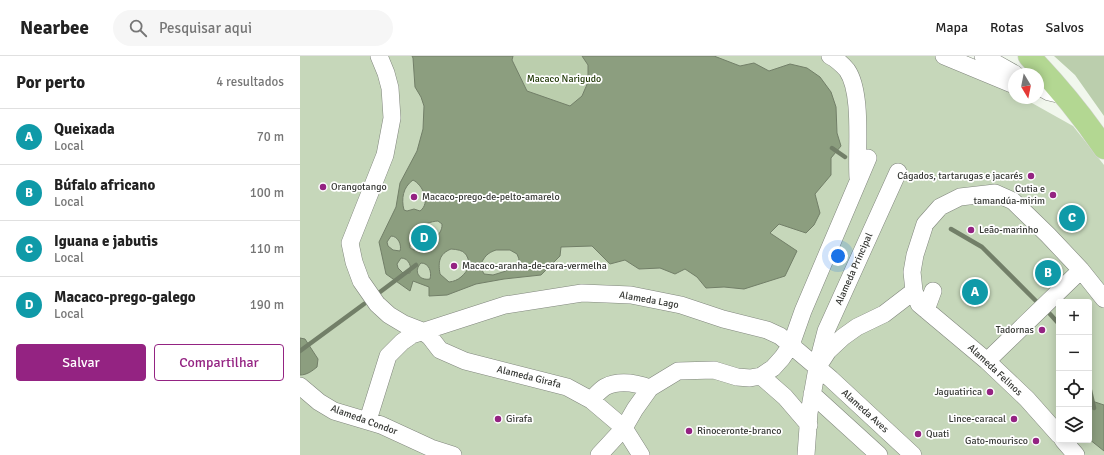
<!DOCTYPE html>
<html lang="pt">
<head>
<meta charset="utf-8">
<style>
  :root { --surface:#fff; --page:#f6f6f6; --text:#222; --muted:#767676; --line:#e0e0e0; --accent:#942382 }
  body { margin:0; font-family:Signika,sans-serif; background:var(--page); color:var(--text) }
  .controls { position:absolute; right:12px; bottom:12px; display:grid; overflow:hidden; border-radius:4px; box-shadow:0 2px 10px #0003 }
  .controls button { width:36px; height:36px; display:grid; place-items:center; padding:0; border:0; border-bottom:1px solid var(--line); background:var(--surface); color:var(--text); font:20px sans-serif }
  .compass { position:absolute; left:708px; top:12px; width:36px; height:36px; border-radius:50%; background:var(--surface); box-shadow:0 2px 10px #0003; rotate:170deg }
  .you { position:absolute; left:538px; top:200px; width:14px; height:14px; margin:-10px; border:3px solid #fff; border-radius:50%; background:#1a73e8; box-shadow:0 0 0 6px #1a73e833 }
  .badge { display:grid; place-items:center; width:26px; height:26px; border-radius:50%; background:var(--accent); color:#fff; font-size:13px; font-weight:700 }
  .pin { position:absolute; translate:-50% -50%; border:2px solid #fff; box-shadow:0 1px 4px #0006 }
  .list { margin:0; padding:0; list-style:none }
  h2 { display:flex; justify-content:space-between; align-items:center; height:52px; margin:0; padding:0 16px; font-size:17px }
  h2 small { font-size:13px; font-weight:400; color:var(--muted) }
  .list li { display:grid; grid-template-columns:26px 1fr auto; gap:12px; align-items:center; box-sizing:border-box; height:56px; padding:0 16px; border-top:1px solid var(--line) }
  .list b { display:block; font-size:15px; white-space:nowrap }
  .list p { margin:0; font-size:13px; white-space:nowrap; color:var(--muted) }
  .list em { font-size:13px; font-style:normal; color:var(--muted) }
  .actions { display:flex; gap:8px; padding:12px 16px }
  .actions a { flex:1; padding:9px 0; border:1px solid var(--accent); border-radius:4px; text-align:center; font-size:14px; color:var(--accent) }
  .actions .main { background:var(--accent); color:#fff }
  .icon { flex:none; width:22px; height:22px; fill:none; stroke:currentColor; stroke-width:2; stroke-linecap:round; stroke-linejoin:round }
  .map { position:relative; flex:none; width:804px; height:399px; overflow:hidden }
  header { display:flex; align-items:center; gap:24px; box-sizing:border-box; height:56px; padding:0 20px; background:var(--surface); border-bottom:1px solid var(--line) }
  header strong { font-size:19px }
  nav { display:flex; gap:22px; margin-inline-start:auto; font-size:14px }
  .search { width:280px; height:36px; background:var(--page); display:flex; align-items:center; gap:10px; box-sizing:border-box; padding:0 14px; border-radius:22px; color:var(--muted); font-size:15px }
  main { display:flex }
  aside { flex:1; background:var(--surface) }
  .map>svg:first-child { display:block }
  .green { fill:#c6d7ba; fill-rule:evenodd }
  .forest { fill:#bbcead }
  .water { fill:#8c9e7f; stroke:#727f68; fill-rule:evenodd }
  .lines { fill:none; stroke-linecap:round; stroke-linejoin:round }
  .stream { stroke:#727f68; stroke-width:4.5 }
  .minor-casing { stroke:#80867d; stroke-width:18 }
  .major-casing { stroke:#d3d3d2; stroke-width:23 }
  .minor { stroke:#fff; stroke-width:17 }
  .major { stroke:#b3d792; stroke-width:22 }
  .poi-dot { fill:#942382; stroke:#fff; stroke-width:1.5 }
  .labels { text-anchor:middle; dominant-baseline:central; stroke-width:3.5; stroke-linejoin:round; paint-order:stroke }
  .park-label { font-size:10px; fill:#213907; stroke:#fff }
  .poi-label { font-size:10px; fill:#363834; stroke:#fff; text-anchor:start }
  .street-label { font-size:10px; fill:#363834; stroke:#fff }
</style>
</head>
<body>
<header>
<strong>Nearbee</strong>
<div class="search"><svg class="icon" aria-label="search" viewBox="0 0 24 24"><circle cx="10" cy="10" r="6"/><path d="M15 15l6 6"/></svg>Pesquisar aqui</div>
<nav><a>Mapa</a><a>Rotas</a><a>Salvos</a></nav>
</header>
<main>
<aside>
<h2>Por perto<small>4 resultados</small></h2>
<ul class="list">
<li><span class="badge" style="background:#0f9aa8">A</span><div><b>Queixada</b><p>Local</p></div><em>70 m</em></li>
<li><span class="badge" style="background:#0f9aa8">B</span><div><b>Búfalo africano</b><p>Local</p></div><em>100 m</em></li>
<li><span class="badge" style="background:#0f9aa8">C</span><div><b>Iguana e jabutis</b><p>Local</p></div><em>110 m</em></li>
<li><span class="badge" style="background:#0f9aa8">D</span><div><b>Macaco-prego-galego</b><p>Local</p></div><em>190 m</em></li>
</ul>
<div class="actions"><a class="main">Salvar</a><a>Compartilhar</a></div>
</aside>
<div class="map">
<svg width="804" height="399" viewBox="0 0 804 399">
  <rect width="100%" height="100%" fill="#f1f7ed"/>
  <path class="green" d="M0 0H635L709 35 714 37V42H723L773 70 804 109V399H0ZM759 246H789V384H759Z"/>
  <path class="forest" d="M213 0H282L288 9V26L282 40 270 50 227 35 212 4Z
    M754 0H804V60L775 19Z"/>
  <path class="water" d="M112 0H213L212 4 227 35 270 50 282 40 288 26V9L282 0H414L440 10 454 7 469 15 490 8 507 12 520 21 531 36 536 51 537 77 541 90 531 102V119L515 138 520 157 514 169 506 177 479 168 470 177 497 195 485 220 444 233 424 231 406 232 397 221 385 213 375 218 360 212 339 213 325 204 310 208 292 190 261 191 260 200 241 219 204 223 176 228 147 239 129 240V231L113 225 110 235 86 218 79 186 96 151 100 127 117 95 123 73 124 50 121 41 115 31 113 2ZM113 124C123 129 131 147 120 155L114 153 107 155 104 154C101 143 103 131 113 124ZM138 165 142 168C143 181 124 191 114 194L110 192C109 176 123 166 138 165ZM91 180C98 180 102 189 100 195L93 194 88 190 87 186ZM151 193C165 194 167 197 170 210 164 219 159 225 149 226L140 218C138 206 139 198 151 193ZM196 194H210L217 198 219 203 218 206 210 210 206 215 193 219 184 218 180 210C184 201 187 197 196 194ZM101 202C109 202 112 211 110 217H103L98 212 97 208ZM121 207C129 207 132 216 130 223 119 225 113 215 121 207Z
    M0 282 5 283 18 303 17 311C12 315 7 319 0 319Z
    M789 344 804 349V395L789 383Z"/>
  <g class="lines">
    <path class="stream" d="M532 92 545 101
      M651 173 682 191 736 245
      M80 236 116 209
      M750 258 759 268
      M0 295 64 248
      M789 330 794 352"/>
    <defs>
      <path id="minor" d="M79 0 86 17 90 32 92 62 85 99 50 187 54 206 61 225 77 248 89 259 104 268 122 275 130 281 140 294 165 305 267 331 291 344 324 372 299 399
        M530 0C535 2 543 9 547 14 563 37 556 94 558 122
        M644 0 714 29
        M683 0 715 18
        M738 30 749 36 766 40
        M626 254 633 235
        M687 305 781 214
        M518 306 526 275 598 116
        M461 320 485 341 509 369
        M0 330 19 346 34 355 81 369 131 392 153 399
        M512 338 579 399
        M291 344C295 340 300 334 305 331 319 324 336 327 350 332
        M68 364 88 300 102 286 112 279 205 249 282 237 331 239 381 249 423 263 467 274 480 280 531 323 613 399
        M759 379 727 343 687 305 619 248 614 235 612 216 615 199 625 168 640 151 660 141 695 137 713 145 748 179 781 214 804 243
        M763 384 776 399
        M341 399 324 372 335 353 350 332 378 315 414 314 437 321 450 322 461 320 473 312 482 302 491 289 503 255 568 102
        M506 399 509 357 517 312 528 295 543 281 557 271 584 258 614 235"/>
      <path id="major" d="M729 0C757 29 782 59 804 92"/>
    </defs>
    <use href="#minor" class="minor-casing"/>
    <use href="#major" class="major-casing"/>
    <use href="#minor" class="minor"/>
    <use href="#major" class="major"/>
  </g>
  <g class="poi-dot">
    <circle cx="731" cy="120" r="4"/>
    <circle cx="23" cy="131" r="4"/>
    <circle cx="753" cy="139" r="4"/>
    <circle cx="114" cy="141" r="4"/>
    <circle cx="671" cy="174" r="4"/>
    <circle cx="154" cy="210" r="4"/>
    <circle cx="742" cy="274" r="4"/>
    <circle cx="690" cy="336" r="4"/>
    <circle cx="198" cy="363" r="4"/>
    <circle cx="714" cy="363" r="4"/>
    <circle cx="389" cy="375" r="4"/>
    <circle cx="618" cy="378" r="4"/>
    <circle cx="736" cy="385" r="4"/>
  </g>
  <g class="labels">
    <g class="park-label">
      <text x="264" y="23">Macaco Narigudo</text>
    </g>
    <g class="poi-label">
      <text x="723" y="120" text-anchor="end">Cágados, tartarugas e jacarés</text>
      <text x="31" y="131">Orangotango</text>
      <text x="745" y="133" text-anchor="end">Cutia e<tspan x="745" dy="12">tamandúa-mirim</tspan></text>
      <text x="122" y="141">Macaco-prego-de-pelto-amarelo</text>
      <text x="679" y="174">Leão-marinho</text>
      <text x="162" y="210">Macaco-aranha-de-cara-vermelha</text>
      <text x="734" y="274" text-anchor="end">Tadornas</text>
      <text x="682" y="336" text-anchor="end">Jaguatirica</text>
      <text x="206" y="363">Girafa</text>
      <text x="706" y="363" text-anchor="end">Lince-caracal</text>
      <text x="397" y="375">Rinoceronte-branco</text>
      <text x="626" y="378">Quati</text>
      <text x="728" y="385" text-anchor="end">Gato-mourisco</text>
    </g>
    <g class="street-label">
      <text transform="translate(554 213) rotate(-66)">Alameda Principal</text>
      <text transform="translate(349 244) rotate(10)">Alameda Lago</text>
      <text transform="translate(695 314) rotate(43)">Alameda Felinos</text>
      <text transform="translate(229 321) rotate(14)">Alameda Girafa</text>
      <text transform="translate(565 355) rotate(42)">Alameda Aves</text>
      <text transform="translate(64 364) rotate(20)">Alameda Condor</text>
    </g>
  </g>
</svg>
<div class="controls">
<button>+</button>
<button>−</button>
<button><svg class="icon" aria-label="locate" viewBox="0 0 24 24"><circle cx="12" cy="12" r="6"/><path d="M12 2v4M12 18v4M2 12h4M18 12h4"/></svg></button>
<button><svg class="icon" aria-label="layers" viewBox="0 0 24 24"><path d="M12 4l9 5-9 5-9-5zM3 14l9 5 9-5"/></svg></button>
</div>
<svg class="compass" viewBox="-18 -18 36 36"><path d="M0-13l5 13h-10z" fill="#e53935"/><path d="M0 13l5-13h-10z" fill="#767676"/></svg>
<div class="you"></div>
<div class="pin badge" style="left:675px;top:236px;background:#0f9aa8">A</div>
<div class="pin badge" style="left:748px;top:217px;background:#0f9aa8">B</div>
<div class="pin badge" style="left:772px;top:162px;background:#0f9aa8">C</div>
<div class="pin badge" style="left:124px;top:182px;background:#0f9aa8">D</div>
</div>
</main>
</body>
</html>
